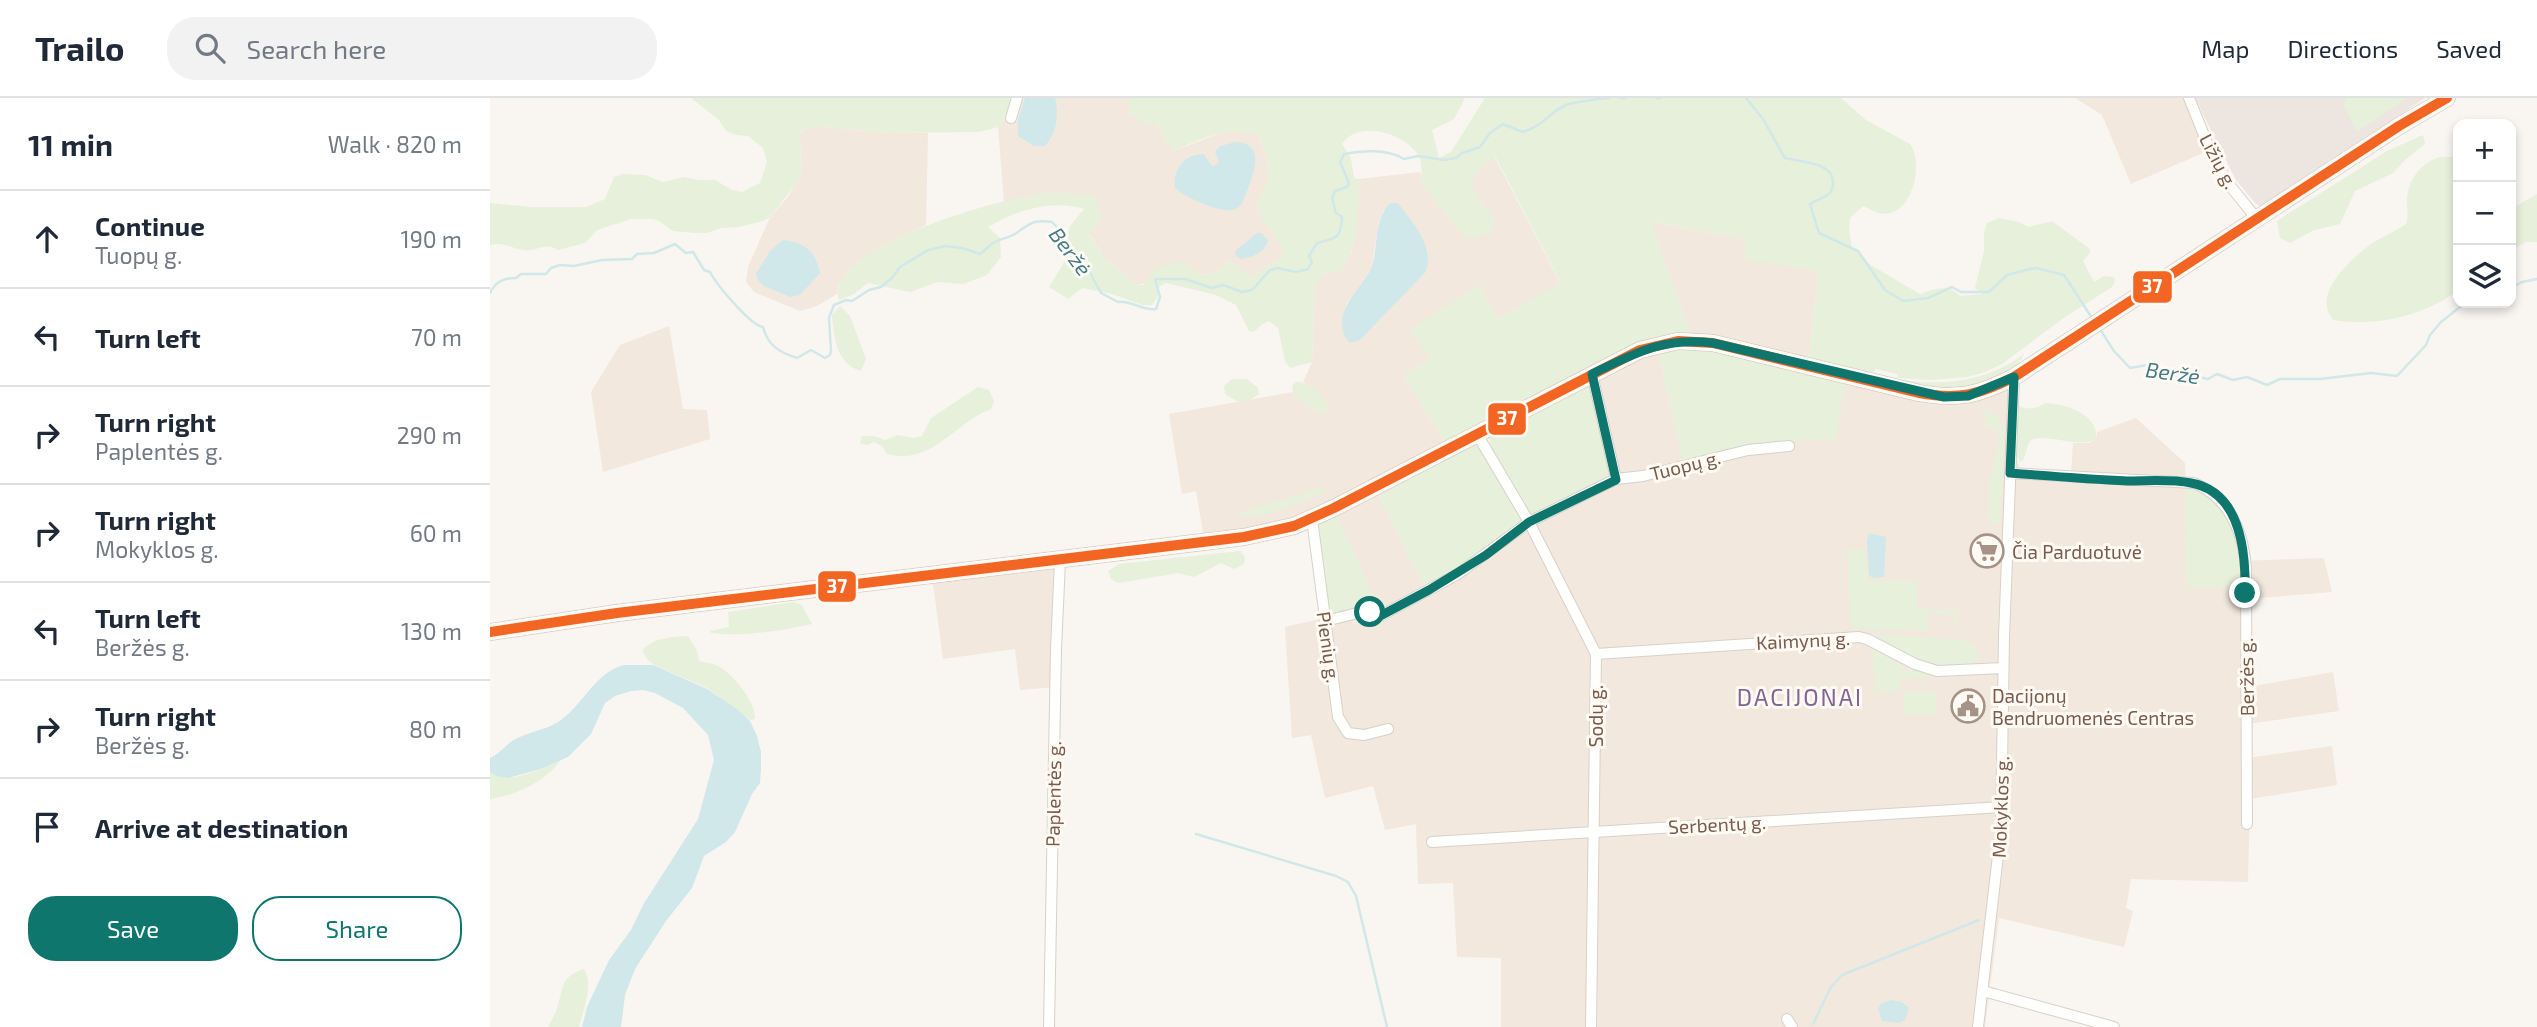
<!DOCTYPE html>
<html lang="en">
<head>
<meta charset="utf-8">
<style>
  :root { --surface:#fff; --page:#f2f2f3; --text:#1f2937; --muted:#747a83; --line:#e0e1e3; --accent:#0f766e }
  body { margin:0; font-family:"Exo 2",sans-serif; background:var(--page); color:var(--text) }
  .controls { position:absolute; right:21px; top:21px; display:grid; overflow:hidden; border-radius:14px; box-shadow:0 4px 10px #0003 }
  .controls button { width:63px; height:63px; display:grid; place-items:center; padding:0; border:0; border-bottom:2px solid var(--line); background:var(--surface); color:var(--text); font:35px sans-serif }
  .stop { position:absolute; width:21px; height:21px; margin:-16px; border:5px solid #0f766e; border-radius:50%; background:#fff }
  .stop.end { background:#0f766e; border-color:#fff; box-shadow:0 2px 7px #0008 }
  .list { margin:0; padding:0; list-style:none }
  h2 { display:flex; justify-content:space-between; align-items:center; height:91px; margin:0; padding:0 28px; font-size:30px }
  h2 small { font-size:23px; font-weight:400; color:var(--muted) }
  .list li { display:grid; grid-template-columns:46px 1fr auto; gap:21px; align-items:center; box-sizing:border-box; height:98px; padding:0 28px; border-top:2px solid var(--line) }
  .list b { display:block; font-size:26px; white-space:nowrap }
  .list p { margin:0; font-size:23px; white-space:nowrap; color:var(--muted) }
  .list em { font-size:23px; font-style:normal; color:var(--muted) }
  .actions { display:flex; gap:14px; padding:21px 28px }
  .actions a { flex:1; padding:16px 0; border:2px solid var(--accent); border-radius:28px; text-align:center; font-size:24px; color:var(--accent) }
  .actions .main { background:var(--accent); color:#fff }
  .icon { flex:none; width:38px; height:38px; fill:none; stroke:currentColor; stroke-width:2; stroke-linecap:round; stroke-linejoin:round }
  .map { position:relative; flex:none; width:2047px; height:929px; overflow:hidden }
  header { display:flex; align-items:center; gap:42px; box-sizing:border-box; height:98px; padding:0 35px; background:var(--surface); border-bottom:2px solid var(--line) }
  header strong { font-size:33px }
  nav { display:flex; gap:38px; margin-inline-start:auto; font-size:24px }
  .search { width:490px; height:63px; background:var(--page); display:flex; align-items:center; gap:18px; box-sizing:border-box; padding:0 24px; border-radius:28px; color:var(--muted); font-size:26px }
  main { display:flex }
  aside { flex:1; background:var(--surface) }
  .map>svg:first-child { display:block }
  .residential { fill:#f2e8de; fill-rule:evenodd }
  .industrial { fill:#ede5e0 }
  .green { fill:#e7f0db }
  .water { fill:#d0e8ea }
  .lines { fill:none; stroke-linecap:round; stroke-linejoin:round }
  .stream { stroke:#d0e8ea; stroke-width:2.5 }
  .street-casing { stroke:#d7d1cb; stroke-width:12 }
  .secondary-casing { stroke:#d9d2cb; stroke-width:18 }
  .street { stroke:#fefefd; stroke-width:10 }
  .secondary { stroke:#fefefd; stroke-width:16 }
  .bus-1-casing { stroke:#fffaf3; stroke-width:16 }
  .bus-1 { stroke:#f26522; stroke-width:10 }
  .route { stroke:#0f766e; stroke-width:9 }
  .labels { text-anchor:middle; dominant-baseline:central; stroke-width:6; stroke-linejoin:round; paint-order:stroke }
  .street-label { font-size:19px; fill:#7a5c4d; stroke:#fffaf3 }
  .poi-label { font-size:19px; fill:#7a5c4d; stroke:#fffaf3; text-anchor:start }
  .water-label { font-size:21px; font-style:italic; fill:#437c86; stroke:#fffaf3 }
  .quarter-label { font-size:23px; letter-spacing:2px; fill:#846695; stroke:#fffaf3 }
  .line-badge { stroke:#fffaf3; stroke-width:2.5 }
  .badge-label { font-size:19px; text-anchor:middle; font-weight:bold; fill:#fff }
</style>
</head>
<body>
<header>
<strong>Trailo</strong>
<div class="search"><svg class="icon" aria-label="search" viewBox="0 0 24 24"><circle cx="10" cy="10" r="6"/><path d="M15 15l6 6"/></svg>Search here</div>
<nav><a>Map</a><a>Directions</a><a>Saved</a></nav>
</header>
<main>
<aside>
<h2>11 min<small>Walk · 820 m</small></h2>
<ul class="list">
<li><svg class="icon" aria-label="ahead" viewBox="0 0 24 24"><path d="M12 20V5M6 11l6-6 6 6"/></svg><div><b>Continue</b><p>Tuopų g.</p></div><em>190 m</em></li>
<li><svg class="icon" aria-label="left" viewBox="0 0 24 24"><path d="M17 20v-9H6M10 6l-5 5 5 5"/></svg><div><b>Turn left</b></div><em>70 m</em></li>
<li><svg class="icon" aria-label="right" viewBox="0 0 24 24"><path d="M7 20v-9h11M14 6l5 5-5 5"/></svg><div><b>Turn right</b><p>Paplentės g.</p></div><em>290 m</em></li>
<li><svg class="icon" aria-label="right" viewBox="0 0 24 24"><path d="M7 20v-9h11M14 6l5 5-5 5"/></svg><div><b>Turn right</b><p>Mokyklos g.</p></div><em>60 m</em></li>
<li><svg class="icon" aria-label="left" viewBox="0 0 24 24"><path d="M17 20v-9H6M10 6l-5 5 5 5"/></svg><div><b>Turn left</b><p>Beržės g.</p></div><em>130 m</em></li>
<li><svg class="icon" aria-label="right" viewBox="0 0 24 24"><path d="M7 20v-9h11M14 6l5 5-5 5"/></svg><div><b>Turn right</b><p>Beržės g.</p></div><em>80 m</em></li>
<li><svg class="icon" aria-label="arrive" viewBox="0 0 24 24"><path d="M6 21V4h12l-3 4 3 4H6"/></svg><div><b>Arrive at destination</b></div></li>
</ul>
<div class="actions"><a class="main">Save</a><a>Share</a></div>
</aside>
<div class="map">
<svg width="2047" height="929" viewBox="0 0 2047 929">
  <rect width="100%" height="100%" fill="#f9f5f0"/>
  <path class="residential" d="M522 0H639V15L667 25 683 53 736 33 755 32 768 37 776 57 780 78 767 110 791 148 794 158 761 179 739 163 726 174 646 187 613 158 599 136 605 98 557 95 514 105 508 29 512 26Z
    M1585 0H1699L1720 52 1641 86 1612 17Z
    M322 28 397 35H438L436 127 415 137 348 187 347 196 327 208 310 213 264 194 256 184 258 169 280 119 297 100 311 77 310 36 315 31Z
    M1004 58 1071 186 1008 221 988 187 940 261 914 279 956 346 870 391 810 417 784 426 714 439 706 393 692 396 679 316 803 294 827 315 825 292 813 284 822 264 825 186 832 177 840 173 848 175 862 153 867 119 869 81 930 74 934 87 946 102 1004 130V120L990 105 980 85 987 74ZM894 111 935 175 870 242 856 206 874 184 882 166 889 123Z
    M1160 124 1256 141 1255 160 1328 173 1319 262 1201 237Z
    M179 228 193 311 217 312 220 341 113 374 101 294 130 247Z
    M1168 251 1193 362 1355 284 1456 305H1469L1490 302 1530 284 1525 355 1530 371 1581 377 1583 345H1599L1606 341 1607 334 1646 320 1695 365 1697 489 1751 463 1834 460 1842 494 1758 501V589L1843 574 1849 613 1758 626V660L1842 648 1847 687 1760 701 1758 784 1641 781 1636 810 1643 813 1634 849 1509 820 1495 929H1011V860L967 859 963 785 928 786 926 726 895 732 883 688 835 700 821 637 802 640 795 529 838 519 846 415 887 395 935 490 1040 418 1106 278Z
    M570 463 565 589 530 592 525 551 453 561 442 478Z"/>
  <path class="industrial" d="M1705 0H1935L1773 109 1766 106 1746 82Z"/>
  <path class="green" d="M201 0H522L512 26 508 29 489 34 397 35 322 28 315 31 310 36 311 77 306 86 280 119 273 123 249 129 231 130 217 135H204L183 133 169 123 163 121H141L107 132 95 145 68 152C57 145 52 150 40 152 26 154 17 143 0 147V105L41 109H96L115 101 124 79 132 76 155 77 173 84 193 79 209 82H225L242 92 252 94 270 85 277 64 273 50 258 38 246 37 236 33 229 22Z
    M639 0H975L964 21 942 32 949 60 961 54 995 0H1351L1376 22 1420 46C1435 66 1421 123 1389 115 1384 114 1378 110 1373 108L1360 120 1359 131 1362 151 1368 153 1379 166 1430 196C1445 191 1458 185 1470 198L1493 196 1485 190 1494 153V135L1497 125 1509 120 1529 124 1539 129 1562 123 1600 151V155L1593 163 1604 184 1614 178 1624 179 1625 184 1622 189 1575 219 1512 266 1495 274 1477 279 1442 282 1408 280 1407 276 1386 271 1382 275 1319 262 1328 173 1255 161 1256 141 1161 124 1201 237 1181 236 1139 250 956 346 914 279 940 261 920 231 989 187 1008 221 1071 185 1005 58 987 74 981 85 990 105 1004 120V130C994 138 988 141 974 139 962 123 944 104 934 87 929 79 933 69 930 61 920 36 868 20 852 46L861 60 864 80 869 81C868 112 871 151 848 175L840 173 832 177 825 186 822 264 800 270 795 263 788 230 779 223 771 227 764 234 759 233 746 207 726 197 676 185 670 188 667 200 662 207H652L622 196 592 190 578 201 559 189 578 158 577 137 580 128 594 111C562 101 527 112 498 129L510 140 511 159 497 177 473 186 447 184 420 194 378 185 364 196 349 202C331 149 518 98 557 95 573 94 589 96 605 98L612 119 599 137 613 158 646 187H654L664 172 691 163 709 177 726 174 739 163 761 179 793 158 791 148 767 110C781 75 783 73 768 37 739 26 710 42 683 53L667 25 653 26 639 15Z
    M1857 0H1917L1867 34 1853 6Z
    M1933 37 1935 46 1915 62 1903 75 1865 93 1850 126 1824 132 1800 145 1790 140 1787 123 1897 53Z
    M1950 59H1964L1968 66V192C1935 218 1885 229 1843 222 1822 197 1858 164 1877 149 1887 141 1904 134 1916 126 1919 116 1917 111 1917 103 1917 82 1932 64 1950 59Z
    M2047 96V144H2036L2021 152V111Z
    M350 208 360 218 376 261 371 273C346 266 344 239 342 217Z
    M1209 249 1355 284 1346 341 1280 345 1193 363 1168 251Z
    M1534 256 1526 270 1482 289 1448 292 1408 282C1453 288 1497 284 1534 256Z
    M1106 278 1128 373 1040 418 999 347 1000 340 1005 334Z
    M742 281H757L768 290 769 296 760 302 748 304 735 296 734 288Z
    M806 284C819 284 834 297 838 309L833 316 827 315 803 294 802 288Z
    M488 289 499 292 504 303 501 311C465 324 442 368 397 356L392 348 384 344 377 347 370 345 372 338H384L395 342 408 337 424 340 432 338 441 320Z
    M1555 305C1576 306 1609 316 1606 341 1589 352 1547 331 1539 345 1536 350 1536 357 1533 362L1530 364 1525 355 1529 308C1538 312 1547 311 1555 305Z
    M1495 310 1508 318 1515 332 1510 425H1502L1499 419C1500 407 1499 386 1501 375 1505 362 1512 346 1507 332L1495 329Z
    M984 346 989 348 1032 424 985 458 935 490 887 395Z
    M832 389 834 392 832 395C812 403 769 424 749 418V415Z
    M1695 390C1742 393 1751 453 1750 489H1697Z
    M846 415 890 512 838 519 825 426Z
    M1357 452H1376L1378 483H1427V511L1467 513 1468 526 1464 529V518L1438 514 1437 533 1361 530Z
    M750 453 755 459 754 466 744 471 731 465 704 479 688 475 628 485 621 481 618 473 629 466Z
    M304 504 312 507 322 526C289 533 254 539 221 535L220 533 239 529 238 514Z
    M1381 536 1471 542 1484 547 1489 559 1482 566C1435 572 1420 556 1381 536Z
    M198 538 207 553 209 563C214 564 221 565 226 567 242 574 266 604 265 621L260 622 217 590 166 568 159 563 152 553C163 539 182 539 198 538Z
    M1382 550 1412 567V575L1417 576 1418 570 1446 579 1410 581V592L1385 594Z
    M1414 594H1446V616H1414Z
    M71 662C55 684 26 697 0 701V674C20 688 51 671 71 662Z
    M94 871C104 886 93 913 89 929H58C62 922 66 915 68 907 74 887 71 879 94 871Z"/>
  <path class="water" d="M535 0H565C569 17 567 35 555 48H544L528 38V21Z
    M746 44C781 46 759 86 752 106 749 108 746 111 742 112 730 115 694 99 685 90 682 71 695 56 714 56L721 67 724 68 729 64 725 54 730 48Z
    M901 105H908C923 125 946 150 935 175L870 242 860 245C855 240 852 233 852 226 852 202 875 188 882 167 889 147 883 120 901 105Z
    M767 135H772L778 142C775 155 763 159 751 161L746 158 745 153Z
    M293 142C315 144 326 154 330 175L310 197 300 199 274 188 268 182 266 176 280 153Z
    M1379 435 1396 439 1394 479 1382 480 1379 476 1377 443Z
    M134 567H163L217 591 247 611 260 623 267 638 271 654V671L270 685 262 696 245 734 236 744 214 758 202 790 176 823 145 871 135 897 131 929H92L97 909 119 862 141 832 153 807 208 721 224 662 218 637 193 610 165 595 153 592 141 593 125 598 115 605 101 636 78 659 51 671 18 680 6 678 0 674V660C9 656 14 649 22 643 36 634 54 633 68 624 93 608 104 575 134 567Z
    M1401 902 1412 904 1419 910 1415 922 1409 925 1392 923 1388 911 1390 906Z"/>
  <g class="lines">
    <path class="stream" d="M1130 0H1135
      M1166 0H1171
      M1256 0 1273 21 1295 60C1310 64 1343 64 1343 84 1343 87 1342 92 1340 95 1336 100 1325 102 1320 106L1329 135 1368 153 1395 192 1413 203 1438 200 1462 189 1471 194H1499L1517 177 1540 171 1546 170 1574 177 1602 220
      M2021 190 2032 184 2047 181
      M0 195C6 183 14 180 26 180L31 176H56L61 170 70 167 84 168 112 162 142 161 147 156 164 155 185 146 196 155 203 154 214 172 220 174C226 186 261 228 273 229 278 248 289 254 307 260L321 252 335 260 340 257 341 253 339 220 344 207 356 202 362 203 379 192 391 189 402 180 410 169 438 152 456 148 472 150 490 156C495 153 498 148 503 145 509 141 518 140 525 136 540 126 542 121 562 124L574 137 579 151 588 165 598 171 611 195 628 204C641 202 652 213 666 211L670 199 665 181H695L722 190 733 187 752 194 762 192 780 172 787 170 806 174 818 171 822 164 819 158 827 145C845 140 851 142 852 119L846 115 842 100 845 93 857 89 859 85 850 64 854 56C872 52 898 51 914 61L928 58 954 62 966 60 972 55 990 49 1000 35 1013 26 1033 34C1055 27 1058 15 1076 7 1078 5 1115 0 1119 0
      M1610 231 1624 253 1640 270 1657 267 1718 281 1727 276 1743 282 1757 279 1777 287 1790 281H1830L1881 275 1907 278 1936 247 1940 237 1951 224 1970 209 1985 205
      M706 736 846 778 858 784 866 798 897 929
      M1323 926 1341 889 1352 877 1489 822"/>
    <defs>
      <path id="street" d="M1699 0 1720 52 1737 84 1767 121
        M521 20 527 0
        M1102 276 1126 381
        M987 336 1039 424 1106 556 1101 929
        M1520 375 1704 385C1740 400 1753 433 1756 470L1757 726
        M822 421 848 619 858 635 874 637 898 631
        M836 523 871 514 892 517 968 476 1039 424 1126 381 1153 378 1258 352 1299 348
        M1106 556 1369 539 1377 541 1425 566 1447 573 1513 570
        M942 744 1512 709
        M1493 893 1624 929
        M1297 921 1302 929
        M559 929 566 551 570 463
        M1488 929 1511 732 1514 539 1524 279"/>
      <path id="secondary" d="M0 534 127 515 754 439 804 428 844 410 1150 252 1188 243 1223 245 1429 295C1468 302 1489 297 1524 279L1909 28 1957 0"/>
    </defs>
    <use href="#street" class="street-casing"/>
    <use href="#secondary" class="secondary-casing"/>
    <use href="#street" class="street"/>
    <use href="#secondary" class="secondary"/>
    <defs>
      <path id="bus-1" d="M0 534 127 515 754 439 804 428 844 410 1150 252 1188 243 1223 245 1429 295C1468 302 1489 297 1524 279L1909 28 1957 0"/>
    </defs>
    <use href="#bus-1" class="bus-1-casing"/>
    <use href="#bus-1" class="bus-1"/>
  </g>
  <g class="lines">
    <path class="route" d="M880 514 892 517 939 492 996 457 1039 424 1126 382 1102 276C1145 255 1173 239 1223 245L1454 299 1478 298 1524 279 1520 375C1559 378 1598 381 1637 383 1658 383 1681 381 1701 385 1751 394 1756 455 1755 495"/>
  </g>
  <defs>
    <symbol id="supermarket-ring" viewBox="-11 -11 22 22"><circle r="9.5" fill="#fffaf3" stroke="#a69286" stroke-width="1.5"/><path d="M-6-5.5h2.5l.6 2H6L4.5 2H-2.5L-4.4-4H-6ZM-1.5 3.2a1.3 1.3 0 1 0 .1 0ZM3 3.2a1.3 1.3 0 1 0 .1 0Z" fill="#a69286"/></symbol>
    <symbol id="civic-ring" viewBox="-11 -11 22 22"><circle r="9.5" fill="#fffaf3" stroke="#a69286" stroke-width="1.5"/><path d="M-.6-6.5H3V-4.5H.6V-3L4-1V1h2V6H-6V1h2V-1L-.6-3ZM-1.2 2.5V6h2.4V2.5Z" fill="#a69286"/></symbol>
  </defs>
  <g fill-rule="evenodd">
    <use href="#supermarket-ring" x="1478" y="434" width="38" height="38"/>
    <use href="#civic-ring" x="1459" y="589" width="38" height="38"/>
  </g>
  <g class="labels">
    <g class="street-label">
      <text transform="translate(1729 63) rotate(62)">Ližių g.</text>
      <text transform="translate(1195 367) rotate(-14)">Tuopų g.</text>
      <text transform="translate(1313 542) rotate(-3)">Kaimynų g.</text>
      <text transform="translate(839 549) rotate(82)">Pienių g.</text>
      <text transform="translate(1756 579) rotate(-91)">Beržės g.</text>
      <text transform="translate(1105 618) rotate(-90)">Sodų g.</text>
      <text transform="translate(563 696) rotate(-89)">Paplentės g.</text>
      <text transform="translate(1510 709) rotate(-88)">Mokyklos g.</text>
      <text transform="translate(1227 726) rotate(-3)">Serbentų g.</text>
    </g>
    <g class="poi-label">
      <text x="1522" y="453">Čia Parduotuvė</text>
      <text x="1502" y="597">Dacijonų<tspan x="1502" dy="22">Bendruomenės Centras</tspan></text>
    </g>
    <g class="water-label">
      <text transform="translate(581 153) rotate(53)">Beržė</text>
      <text transform="translate(1683 274) rotate(8)">Beržė</text>
    </g>
    <g class="quarter-label">
      <text x="1310" y="599">DACIJONAI</text>
    </g>
  </g>
  <g class="line-badge">
    <rect x="1642" y="172" width="41" height="34" rx="7" fill="#f26522"/>
    <rect x="997" y="304" width="40" height="34" rx="7" fill="#f26522"/>
    <rect x="327" y="472" width="40" height="33" rx="7" fill="#f26522"/>
  </g>
  <g class="badge-label">
    <text x="1662" y="195">37</text>
    <text x="1017" y="327">37</text>
    <text x="347" y="495">37</text>
  </g>
</svg>
<div class="controls">
<button>+</button>
<button>−</button>
<button><svg class="icon" aria-label="layers" viewBox="0 0 24 24"><path d="M12 4l9 5-9 5-9-5zM3 14l9 5 9-5"/></svg></button>
</div>
<div class="stop" style="left:880px;top:514px"></div>
<div class="stop end" style="left:1755px;top:495px"></div>
</div>
</main>
</body>
</html>
